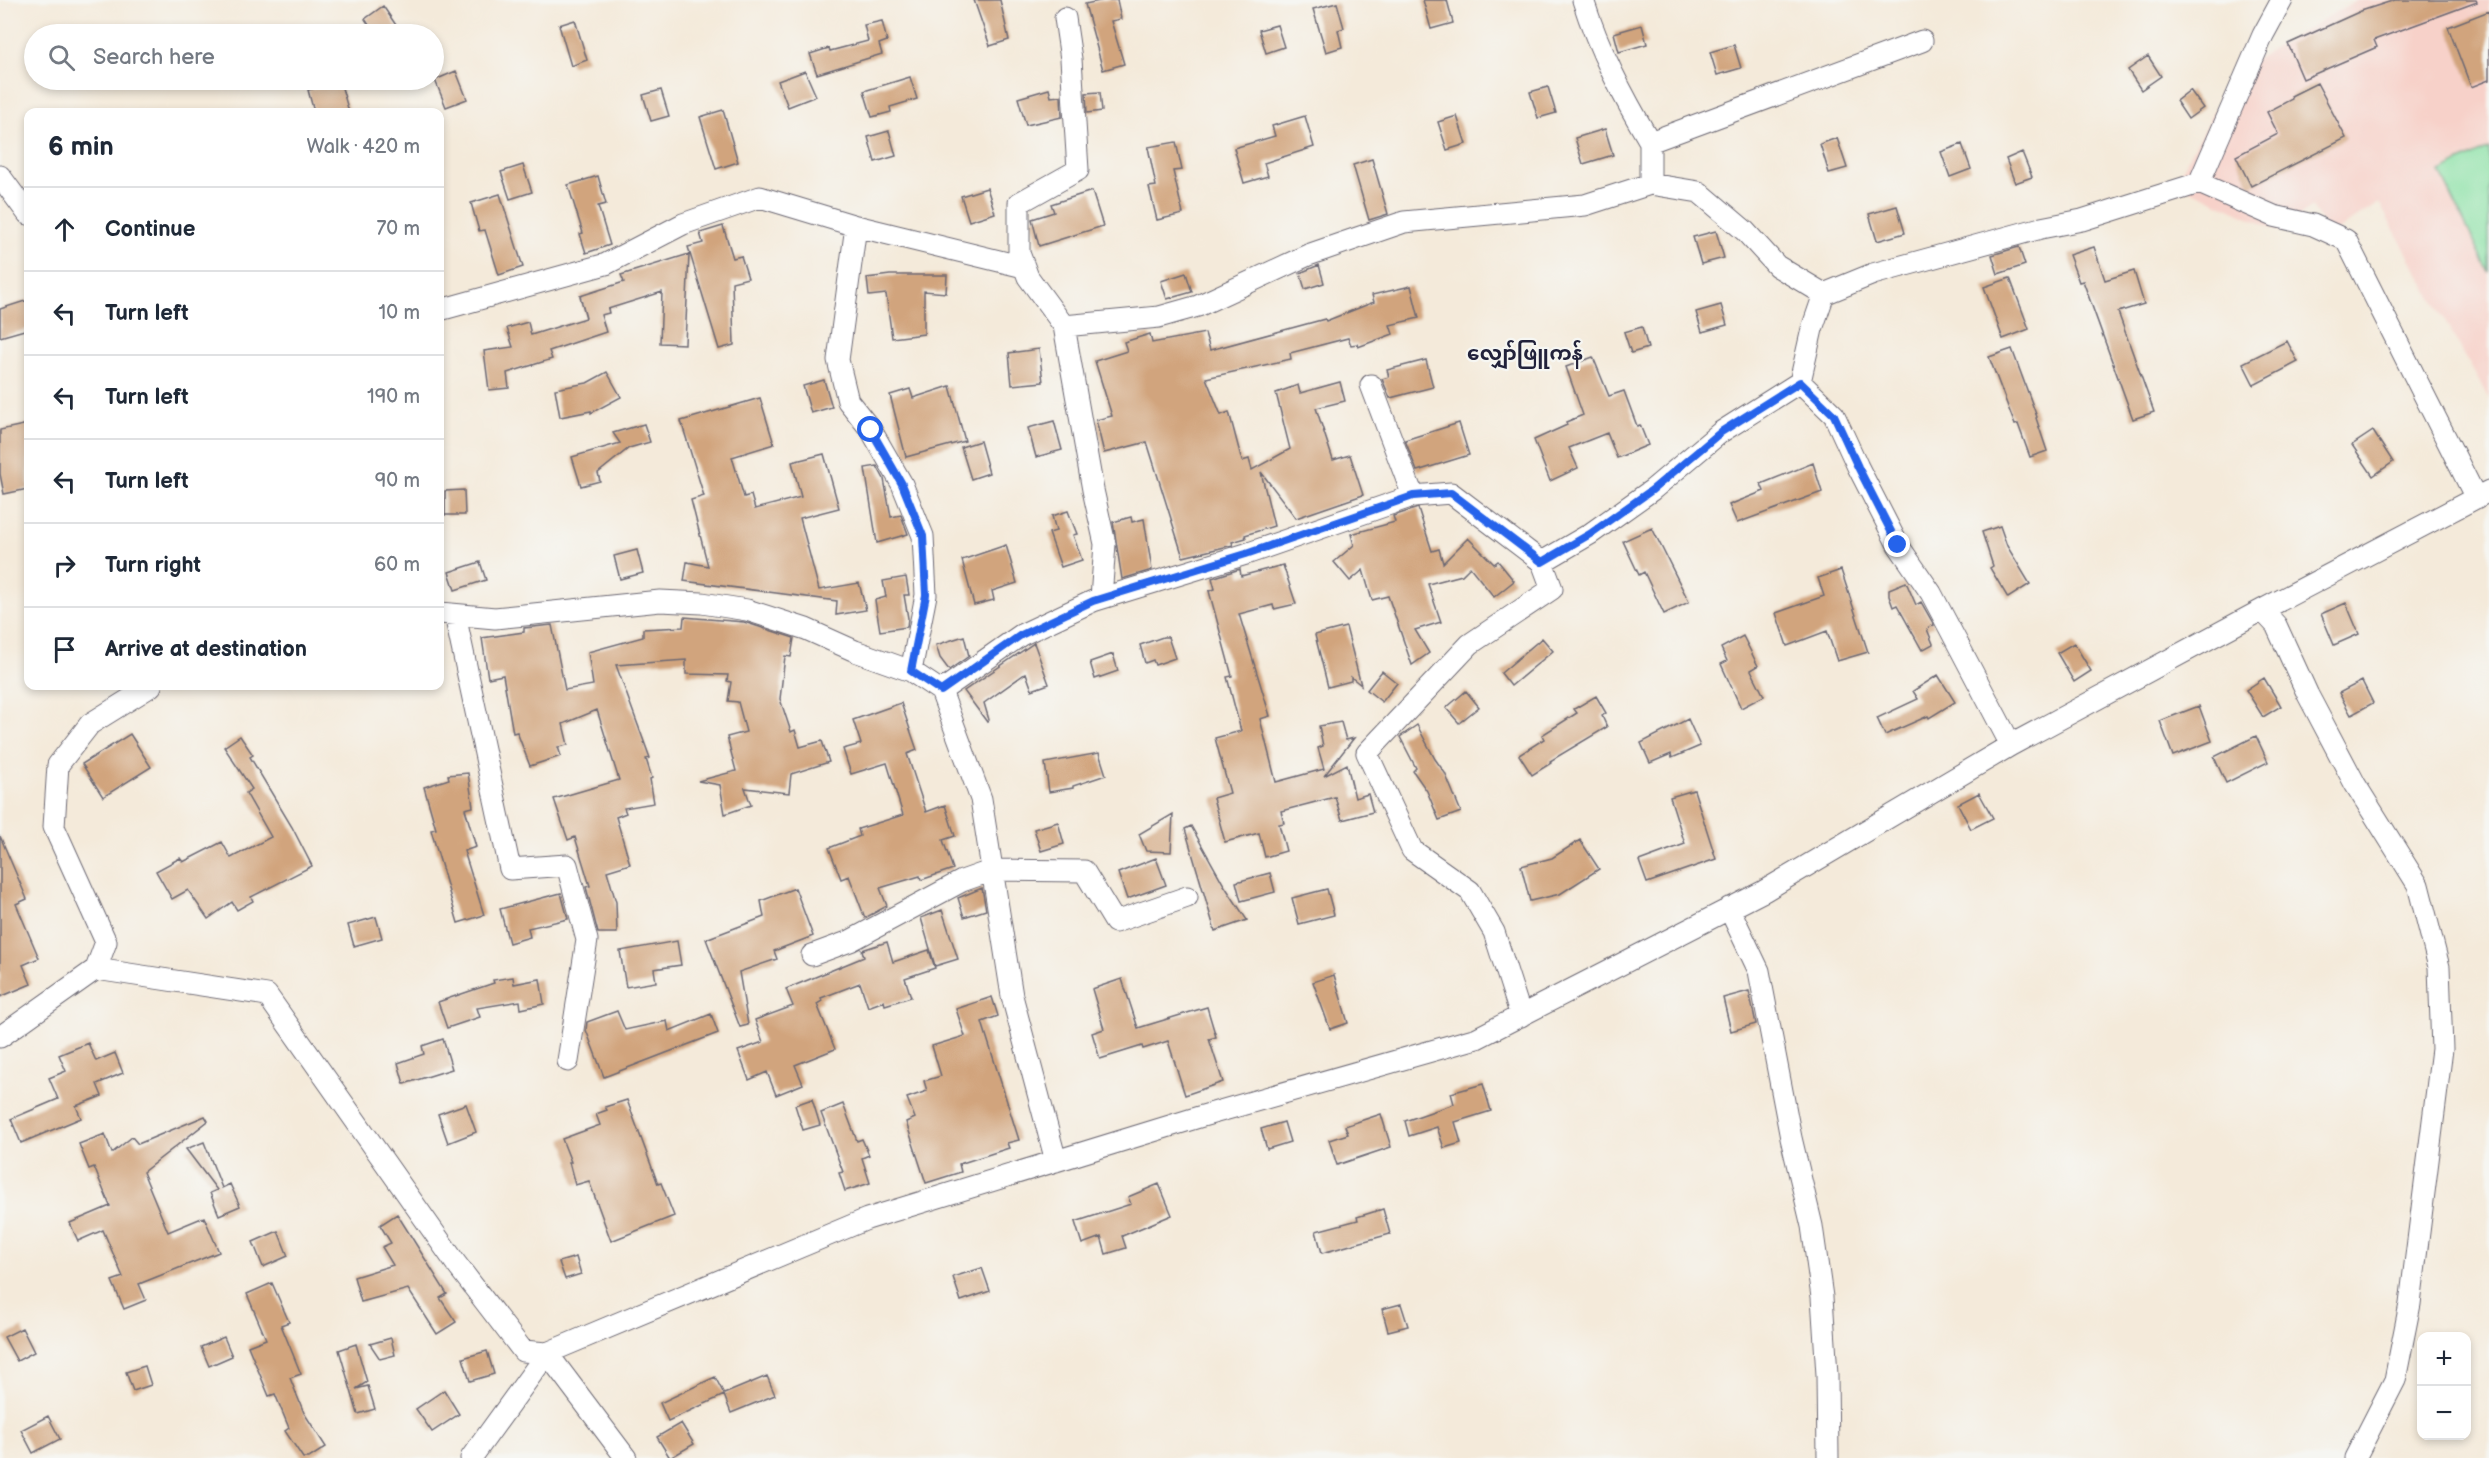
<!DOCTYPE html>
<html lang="en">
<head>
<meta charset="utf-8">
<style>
  :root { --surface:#fff; --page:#f2f2f3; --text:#1f2937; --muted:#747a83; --line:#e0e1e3 }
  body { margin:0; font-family:"Balsamiq Sans","Noto Sans Myanmar",sans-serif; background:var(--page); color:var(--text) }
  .controls { position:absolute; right:18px; bottom:18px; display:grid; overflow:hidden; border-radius:12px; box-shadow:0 3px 9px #0003 }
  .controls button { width:54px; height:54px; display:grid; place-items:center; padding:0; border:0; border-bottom:2px solid var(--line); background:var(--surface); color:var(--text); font:30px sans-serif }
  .stop { position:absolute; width:18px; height:18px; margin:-14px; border:4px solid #2563eb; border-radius:50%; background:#fff }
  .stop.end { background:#2563eb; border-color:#fff; box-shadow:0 2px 6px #0008 }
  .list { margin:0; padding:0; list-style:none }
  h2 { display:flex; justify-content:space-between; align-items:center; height:78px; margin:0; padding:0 24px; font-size:26px }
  h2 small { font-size:20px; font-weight:400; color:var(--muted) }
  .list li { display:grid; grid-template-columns:39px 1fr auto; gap:18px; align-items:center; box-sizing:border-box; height:84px; padding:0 24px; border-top:2px solid var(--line) }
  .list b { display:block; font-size:22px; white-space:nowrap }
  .list em { font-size:20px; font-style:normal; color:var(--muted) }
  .icon { flex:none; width:33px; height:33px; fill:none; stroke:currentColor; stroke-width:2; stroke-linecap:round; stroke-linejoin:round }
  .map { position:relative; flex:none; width:2489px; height:1458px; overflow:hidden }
  .search { position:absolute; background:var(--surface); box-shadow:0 3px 9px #0003; left:24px; top:24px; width:420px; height:66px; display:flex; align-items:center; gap:15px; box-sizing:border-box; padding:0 21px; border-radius:33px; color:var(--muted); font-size:22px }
  .panel { position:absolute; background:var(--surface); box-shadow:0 3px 9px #0003; left:24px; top:108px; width:420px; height:582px; border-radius:12px }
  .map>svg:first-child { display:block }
  .built { fill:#f7d1c9 }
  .green { fill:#89e1a5; stroke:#568270; stroke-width:1.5 }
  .building { fill:#d1a47d }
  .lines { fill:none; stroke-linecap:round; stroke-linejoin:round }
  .street-casing { stroke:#6c6873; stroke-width:23 }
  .street { stroke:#fff; stroke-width:21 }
  .route { stroke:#2563eb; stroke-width:8 }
  .labels { text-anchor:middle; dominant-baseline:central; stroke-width:4.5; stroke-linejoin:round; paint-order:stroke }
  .quarter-label { font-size:20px; font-weight:bold; fill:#22223b; stroke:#f6f6f2 }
</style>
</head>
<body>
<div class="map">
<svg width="2489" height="1458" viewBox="0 0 2489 1458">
  <rect width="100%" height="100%" fill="#f6f6f2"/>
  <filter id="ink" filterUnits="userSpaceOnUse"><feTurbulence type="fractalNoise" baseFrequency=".0167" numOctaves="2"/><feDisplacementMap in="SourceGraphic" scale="12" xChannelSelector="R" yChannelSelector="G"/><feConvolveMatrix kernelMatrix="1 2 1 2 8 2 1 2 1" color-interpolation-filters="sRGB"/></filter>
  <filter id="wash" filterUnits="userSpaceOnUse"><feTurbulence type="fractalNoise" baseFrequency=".008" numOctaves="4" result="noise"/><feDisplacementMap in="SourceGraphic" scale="24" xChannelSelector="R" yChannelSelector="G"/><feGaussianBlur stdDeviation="1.35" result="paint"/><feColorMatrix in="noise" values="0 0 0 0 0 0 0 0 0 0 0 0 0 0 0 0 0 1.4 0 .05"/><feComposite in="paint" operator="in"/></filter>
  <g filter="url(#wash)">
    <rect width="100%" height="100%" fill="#f4eada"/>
    <path class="built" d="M2356 0H2489V399L2379 203 2330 235 2312 207 2279 231 2175 183 2235 72Z"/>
    <path class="green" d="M2489 148V273L2440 172Z"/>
    <g id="blocks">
      <path class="building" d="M974 0H1000L1009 40 990 46Z
        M1104 0H1117L1121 19 1111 21 1124 64 1103 70 1085 4Z
        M1423 0H1447L1453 23 1431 29Z
        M2395 0H2476L2477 2 2374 40 2377 47 2303 79 2288 44 2361 11Z
        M1337 3 1344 28 1338 30 1342 47 1326 52 1313 9Z
        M383 6 402 34H375L365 19Z
        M2489 11V80L2471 87 2448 27Z
        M575 20 587 60 571 66 559 25Z
        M882 21 887 41 879 44 882 54 817 74 810 54 829 48 830 51 868 41 864 25Z
        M1277 25 1284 47 1266 53 1259 30Z
        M1642 25 1647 44 1619 52 1614 33Z
        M1734 45 1741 68 1717 75 1710 52Z
        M2148 56 2161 76 2141 90 2128 70Z
        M456 71 467 99 446 107 435 80Z
        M805 71 816 96 788 107 778 81Z
        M910 77 917 99 890 107 891 112 872 117 864 91Z
        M340 81 349 112H314L308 90Z
        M2317 83 2346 138 2251 186 2236 156 2278 134 2267 112 2292 99 2291 96Z
        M1548 87 1556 113 1538 118 1530 92Z
        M1049 89 1051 97 1061 96 1062 117 1026 125 1018 98Z
        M661 90 669 116 651 121 643 95Z
        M2190 90 2203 108 2188 119 2176 101Z
        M1100 92 1102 111 1087 113 1086 93Z
        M723 110 738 162 716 169 700 117Z
        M1305 116 1314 147 1264 163 1268 176 1244 183 1234 148 1275 136 1272 126Z
        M1457 116 1466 144 1447 150 1438 122Z
        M1605 129 1613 155 1583 164 1575 138Z
        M889 131 896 156 875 162 868 137Z
        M1837 138 1847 168 1829 173 1820 144Z
        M1176 142 1182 170 1173 171 1183 214 1157 220 1149 187 1156 186 1148 147Z
        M1962 144 1971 169 1950 177 1941 152Z
        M2022 152 2032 177 2015 183 2006 159Z
        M1372 159 1388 214 1369 220 1353 165Z
        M523 165 532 192 510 199 501 172Z
        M598 176 606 204 598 206 610 245 586 253 580 234 583 233 568 185Z
        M987 188 995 213 969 221 961 196Z
        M1092 191 1103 226 1039 246 1032 219 1054 212 1051 204Z
        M500 194 523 267 499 275 485 230 479 231 471 203Z
        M1897 206 1905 233 1877 241 1869 214Z
        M723 226 733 258 741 256 748 278 732 282 734 345 719 349 688 247 703 243 700 233Z
        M1716 231 1724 258 1701 264 1693 237Z
        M2019 247 2025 265 1998 274 1992 255Z
        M2094 247 2105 280 2134 271 2144 304 2118 312 2154 412 2133 419 2083 281 2079 282 2069 255Z
        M689 254 685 344 660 343 662 292 608 309 609 313 601 315 606 332 549 351 552 359 507 373 509 388 489 390 484 351 513 347 507 328 528 322 531 335 586 318 580 296 624 282 621 275Z
        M1319 265 1324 283 1305 289 1300 273Z
        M1186 273 1192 292 1167 299 1161 281Z
        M890 275H947L946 293 924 291V334L892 338 886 294 869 296 867 278Z
        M2010 278 2029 329 2003 339 1984 287Z
        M1411 286 1419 318 1390 325 1393 334 1358 347 1357 344 1351 345 1348 338 1290 353 1291 359 1206 378 1221 415 1229 412 1242 461 1249 459 1252 470 1290 449 1276 393 1298 385 1300 393 1340 382 1345 401 1316 408 1333 460 1350 455 1363 495 1296 518 1261 472 1274 526 1245 535 1246 538 1232 542 1233 545 1183 557 1147 442 1104 453 1096 420 1112 416 1095 361 1127 351 1124 342 1150 334 1152 343 1205 333 1210 350 1325 319 1326 321 1374 302 1372 295Z
        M28 300V329L0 337V309Z
        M1721 305 1727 325 1702 332 1696 312Z
        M1642 327 1648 348 1631 353 1624 332Z
        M2287 341 2298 362 2254 385 2243 363Z
        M1039 349 1043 382 1012 385 1009 353Z
        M2012 349 2037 417 2036 418 2047 451 2030 457 2018 424 2015 425 1989 357Z
        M1593 357 1609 396 1624 391 1637 426 1640 425 1648 445 1617 458 1607 433 1569 448 1578 468 1550 481 1534 440 1567 425 1566 422 1583 415 1566 367Z
        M1426 360 1433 387 1390 398 1382 379 1389 377 1387 370Z
        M607 372 621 397 591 413V411L560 417 555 389 587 383Z
        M824 380 832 407 811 413 803 386Z
        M950 386 965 441 906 457 890 395 910 389 913 398Z
        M760 398 774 444 732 457 744 497 751 495 755 509 801 497 792 462 824 454 839 508 800 518 819 590 859 583 866 610 836 615 837 601 684 581 687 562 708 566 691 500 704 496 681 421Z
        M1054 421 1062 450 1036 457 1028 428Z
        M1459 423 1469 455 1417 471 1405 440Z
        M28 424V489L4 494 0 474V430Z
        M644 424 650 442 629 448 598 473 600 481 581 486 572 457 620 443 613 433Z
        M2373 431 2393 462 2373 476 2352 445Z
        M980 441 989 473 971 479 961 447Z
        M1813 463 1822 492 1737 523 1729 505 1764 491 1761 484Z
        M877 466 884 479 891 517 901 515 908 534 877 543 865 468Z
        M464 490 465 515H445V491Z
        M1418 508 1432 551 1439 549 1443 563 1468 538 1494 564 1498 561 1514 581 1494 597 1470 567 1462 575 1428 584 1441 622 1415 630 1429 653 1412 665 1388 596 1372 600 1363 570 1350 581 1334 562 1354 545 1351 534 1395 522 1393 516Z
        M1068 511 1077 534 1073 535 1082 560 1061 567 1049 533 1056 531 1052 516Z
        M1131 517 1132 522 1144 519 1152 570 1122 579 1113 522Z
        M2000 526 2007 546 2030 584 2008 598 1990 568 1993 566 1982 532Z
        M1652 528 1689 602 1664 614 1644 572 1639 575 1623 541Z
        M1006 545 1017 583 992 591 994 600 974 605 962 560Z
        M637 550 643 573 620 579 614 556Z
        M480 562 486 580 455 590 449 572Z
        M1283 565 1296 604 1274 609 1273 605 1239 614 1270 716 1260 719 1276 782 1324 769 1318 748 1323 746 1319 726 1341 722 1346 740 1354 738 1324 776 1347 764 1355 798 1368 794 1373 812 1342 820 1335 797 1281 811 1284 823 1279 824 1286 851 1265 857 1259 833 1225 842 1213 798 1230 793 1215 738 1241 731 1227 677 1232 676 1209 591 1215 589 1212 578 1240 569 1241 576Z
        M1841 570 1868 652 1837 661 1827 631 1787 646 1776 613 1824 596 1818 578Z
        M906 577 909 595H904L908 618 907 627 880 631 875 600 886 597 883 581Z
        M1906 582 1916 605 1921 602 1934 625 1927 629 1933 644 1922 650 1897 605 1893 607 1889 596V589Z
        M2346 603 2359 634 2334 645 2321 614Z
        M684 617 744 622 794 638 791 657 785 656 780 699 791 732 795 730 800 747 822 741 829 762 791 774 789 793 745 788 751 805 725 814 720 785 698 781 736 771 727 737 746 732 738 702 728 701 731 682 727 681 728 675 686 674V660L616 665 650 758 646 759 652 778 650 779 654 803 624 808 626 813 616 817 630 864 607 871 616 902 617 933H598L586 887 590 886 575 837 568 840 554 799 619 780 597 710 563 724 568 745 558 747 561 756 530 766 517 732 513 733 503 675 488 678 482 638 524 632V628L552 625 565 690 593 685 588 652 643 637V629L683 627Z
        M1346 627 1361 685 1351 677V681L1328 687 1315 635Z
        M964 636 969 656 949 670 940 658 936 645Z
        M1743 636 1758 666 1751 670 1764 696 1741 708 1721 664 1727 661 1721 648Z
        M1163 637H1168L1175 658 1155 665 1153 660 1145 663 1140 645Z
        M1542 638 1553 651 1511 686 1501 673Z
        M1034 643 1049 684 1032 690 1026 673 984 703 989 720 987 722 964 691Z
        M2074 643 2091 671 2074 682 2057 653Z
        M1113 654 1118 671 1095 679 1090 662Z
        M1382 671 1397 683 1382 702 1367 690Z
        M1938 675 1955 702 1929 718 1928 716 1885 735 1877 718 1918 699 1913 691Z
        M2264 678 2281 706 2263 717 2246 690Z
        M2362 681 2373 703 2351 715 2339 693Z
        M1466 691 1479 707 1459 723 1446 708Z
        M1596 696 1606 713 1602 716 1607 727 1550 761 1551 763 1532 775 1519 755 1544 739 1542 735 1577 713 1574 709Z
        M901 703 917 750 907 754 926 812 945 805 955 836 943 840 953 869 921 880 920 876 880 888 887 906 865 918 849 876 841 879 829 848 860 836 858 829 903 815 887 763 851 774 843 749 861 744 853 720Z
        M2199 706 2212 741 2173 756 2160 721Z
        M1688 719 1700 746 1672 758 1671 754 1650 763 1641 743Z
        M1417 725 1435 759 1445 773 1461 812 1439 820 1427 791 1413 771 1416 768 1400 737Z
        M130 734 151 767 103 797 82 764Z
        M240 736 253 755 250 757 292 827 312 866 251 897 253 901 237 910 232 902 208 919 188 890 172 899 156 871 180 858 183 862 222 842 231 858 271 837 246 793 252 789 224 747Z
        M2256 736 2268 762 2226 783 2214 757Z
        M1099 753 1106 775 1073 786V788L1049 792 1045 763Z
        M468 773 473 807 465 809 476 847 464 851 484 915 458 923 431 830 436 829 424 787 449 779 448 775Z
        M1694 790 1716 859 1647 883 1639 861 1685 844 1670 797Z
        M1979 793 1993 818 1971 829 1958 804Z
        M1173 814 1171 852 1146 851 1139 834Z
        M1058 822 1064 844 1041 851 1034 829Z
        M1191 826 1224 885 1247 920 1215 931 1185 829Z
        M0 836 27 899 16 904 39 958 23 965 31 984 0 997Z
        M1580 840 1599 869 1560 894 1530 901 1521 866 1552 858Z
        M1156 858 1166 885 1127 899 1118 873Z
        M1270 873 1275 892 1241 901 1236 882Z
        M795 888 813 936 774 951 777 959 739 972 748 1025 740 1027 706 939 764 917 761 901Z
        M982 888 986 910 964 917 958 898Z
        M1327 889 1334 915 1299 924 1292 898Z
        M561 893 568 919 528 928 530 937 509 943 500 909Z
        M942 910 958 959 935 966 921 918Z
        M376 917 382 938 354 946 348 925Z
        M677 941 681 965 654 969 656 982 626 987 620 951Z
        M887 942 893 962 929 950 935 968 905 978 911 997 885 1005 884 1001 868 1007 860 983 821 998 822 1001 817 1004 835 1049 795 1065 803 1084 776 1095 767 1072 749 1080 738 1051 763 1042 755 1020 793 1006 786 989 864 957 862 950Z
        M1334 975 1348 1023 1330 1029 1313 982Z
        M513 977 514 984 540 979 544 1004 521 1009 520 1001 477 1008 480 1017 447 1028 438 1002 494 983 493 980Z
        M1122 979 1138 1028 1207 1007 1216 1037 1209 1039 1223 1082 1185 1095 1168 1041 1143 1049 1142 1046 1100 1059 1092 1033 1104 1029 1092 989Z
        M1749 991 1756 1024 1731 1031 1723 998Z
        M992 997 998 1016 982 1022 1019 1140 1007 1143 1009 1148 959 1164 961 1172 926 1183 906 1122 915 1118 907 1098 927 1091 924 1081 941 1076 932 1046 965 1036 956 1009Z
        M617 1011 625 1030 667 1021 669 1031 711 1014 718 1033 604 1077 586 1030 587 1022Z
        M443 1039 452 1069 404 1084 398 1063 424 1054 422 1046Z
        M88 1043 96 1061 115 1053 123 1073 97 1084 102 1096 76 1106 81 1118 21 1143 11 1119 58 1099 49 1078 66 1071 59 1055Z
        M1483 1084 1491 1111 1455 1122 1461 1143 1444 1148 1437 1127 1409 1136 1405 1121 1454 1104 1451 1093Z
        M812 1099 820 1125 803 1130 795 1105Z
        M627 1100 658 1184 661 1183 674 1216 611 1241 589 1181 575 1185 569 1162H571L562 1139 600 1125 596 1114 607 1110 605 1107Z
        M466 1104 476 1132 448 1143 438 1114Z
        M843 1104 857 1141 862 1139 869 1155 862 1158 870 1183 845 1191 839 1173 843 1172 821 1113Z
        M1381 1114 1391 1147 1337 1165 1329 1140 1348 1134 1345 1126Z
        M205 1116 208 1121 143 1172 168 1232 204 1217 219 1252 139 1284 146 1300 124 1309 112 1281 123 1277 103 1230 78 1241 70 1223 110 1206 94 1167 89 1169 79 1144 105 1134 112 1153 132 1137 138 1144Z
        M1284 1122 1290 1142 1267 1149 1261 1129Z
        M204 1142 222 1188 230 1184 240 1206 219 1215 210 1193 217 1190 186 1149Z
        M1159 1184 1172 1215 1122 1236 1126 1248 1106 1254 1101 1237 1082 1244 1075 1222 1131 1204 1128 1197Z
        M1383 1209 1390 1234 1322 1253 1316 1231 1358 1220 1357 1217Z
        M397 1214 447 1294 440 1298 456 1322 437 1334 408 1289 361 1302 354 1277 393 1265 382 1247 391 1243 380 1225Z
        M278 1231 288 1256 263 1267 253 1242Z
        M576 1257 581 1274 565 1279 559 1262Z
        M982 1268 990 1291 961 1301 953 1277Z
        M272 1283 289 1322 281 1325 301 1374 290 1378 304 1413 326 1447 309 1458H303L285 1431 289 1428 275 1394 269 1396 248 1346 266 1339 247 1294Z
        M1401 1304 1408 1326 1388 1331 1382 1309Z
        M22 1328 34 1352 17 1361 4 1337Z
        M224 1337 232 1356 209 1366 201 1347Z
        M391 1338 395 1355 380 1359 370 1344Z
        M356 1344 367 1382 356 1389 368 1386 375 1409 358 1414 339 1350Z
        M487 1351 494 1374 470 1381 463 1358Z
        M145 1366 151 1385 133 1391 126 1372Z
        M767 1376 775 1395 731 1413 724 1395 668 1421 660 1403 715 1377 724 1394Z
        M444 1390 459 1414 432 1432 416 1409Z
        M48 1416 60 1439 33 1453 21 1430Z
        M681 1423 694 1444 670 1458 657 1437Z"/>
    </g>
  </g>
  <g filter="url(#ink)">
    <use href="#blocks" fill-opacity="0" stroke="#6c6873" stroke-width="1.5"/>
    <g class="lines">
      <defs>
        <path id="street" d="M1583 0C1599 51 1623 96 1650 142
          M1065 18 1071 59 1078 170 1019 203V253L1028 277 1064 326 1093 490 1105 544 1101 598
          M0 176 28 214
          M2199 183 2263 35 2282 0
          M1650 184V142L1922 41
          M856 226 838 360 848 401 871 430 902 484 923 536 926 595 911 671
          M440 310 606 264 683 224 760 197 856 226 1024 267
          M1064 326 1159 317 1198 306 1308 255 1404 222 1585 205 1650 184 1699 192 1745 231 1777 266 1824 294
          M1800 382 1834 415 1858 467 1898 545 1931 593 2011 745
          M1413 496 1451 493 1542 562 1590 534 1652 490 1721 432 1800 382 1812 329 1824 294 1873 274 2041 228 2082 220 2199 183 2274 216 2313 225 2346 240 2476 498
          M2262 610 2276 625 2308 695 2355 784 2418 885 2439 967 2442 1049 2410 1304 2395 1380 2355 1458
          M440 613 495 618 660 601 702 603 747 610 806 629 855 651 911 671 941 691 981 799 1012 996 1056 1161
          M455 615 510 869 567 865 587 940 568 1061
          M941 691 1021 635 1093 601 1246 554 1413 496 1371 385
          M1729 908 1759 971 1791 1138 1812 1226 1822 1297 1827 1375 1828 1458
          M812 955 850 941 962 881 993 870 1084 871 1115 922 1187 897
          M96 969 267 995 457 1265 523 1351 547 1353 626 1458
          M1521 1016 1494 932 1470 891 1412 850 1367 753 1470 644 1552 589 1542 562
          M0 1037 96 969 106 942 54 827 58 765 90 724 151 686
          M471 1458 547 1353 867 1219 1199 1117 1477 1038 1764 891 2011 745 2262 610 2489 491"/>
      </defs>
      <use href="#street" class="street-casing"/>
      <use href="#street" class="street"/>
    </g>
  </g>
  <g class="lines" filter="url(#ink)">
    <path class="route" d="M871 430 902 484 923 536 926 595 911 671 941 691 1021 635 1093 601 1246 554 1413 496 1451 493 1542 562 1590 534 1652 490 1721 432 1800 382 1834 415 1858 467 1898 545"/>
  </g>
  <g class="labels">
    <g class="quarter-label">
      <text x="1525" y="354">လျှော်ဖြူကန်</text>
    </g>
  </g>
</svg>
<div class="controls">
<button>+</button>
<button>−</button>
</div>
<div class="stop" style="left:871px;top:430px"></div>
<div class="stop end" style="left:1898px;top:545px"></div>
<div class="search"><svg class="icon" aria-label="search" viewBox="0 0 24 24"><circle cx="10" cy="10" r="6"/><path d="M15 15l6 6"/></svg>Search here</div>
<section class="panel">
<h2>6 min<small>Walk · 420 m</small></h2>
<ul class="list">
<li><svg class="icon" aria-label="ahead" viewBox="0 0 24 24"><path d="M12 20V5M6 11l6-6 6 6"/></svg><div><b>Continue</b></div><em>70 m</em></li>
<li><svg class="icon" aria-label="left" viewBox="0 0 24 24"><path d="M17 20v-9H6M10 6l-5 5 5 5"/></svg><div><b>Turn left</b></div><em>10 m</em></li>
<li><svg class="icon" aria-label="left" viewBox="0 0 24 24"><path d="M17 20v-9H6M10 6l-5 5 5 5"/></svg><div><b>Turn left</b></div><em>190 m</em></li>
<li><svg class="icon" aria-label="left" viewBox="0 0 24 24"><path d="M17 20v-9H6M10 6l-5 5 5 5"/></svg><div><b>Turn left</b></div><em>90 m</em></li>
<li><svg class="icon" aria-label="right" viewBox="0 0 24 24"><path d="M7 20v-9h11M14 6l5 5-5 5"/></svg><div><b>Turn right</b></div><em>60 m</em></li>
<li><svg class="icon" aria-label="arrive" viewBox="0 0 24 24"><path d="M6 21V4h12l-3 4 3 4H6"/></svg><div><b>Arrive at destination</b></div></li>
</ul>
</section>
</div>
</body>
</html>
